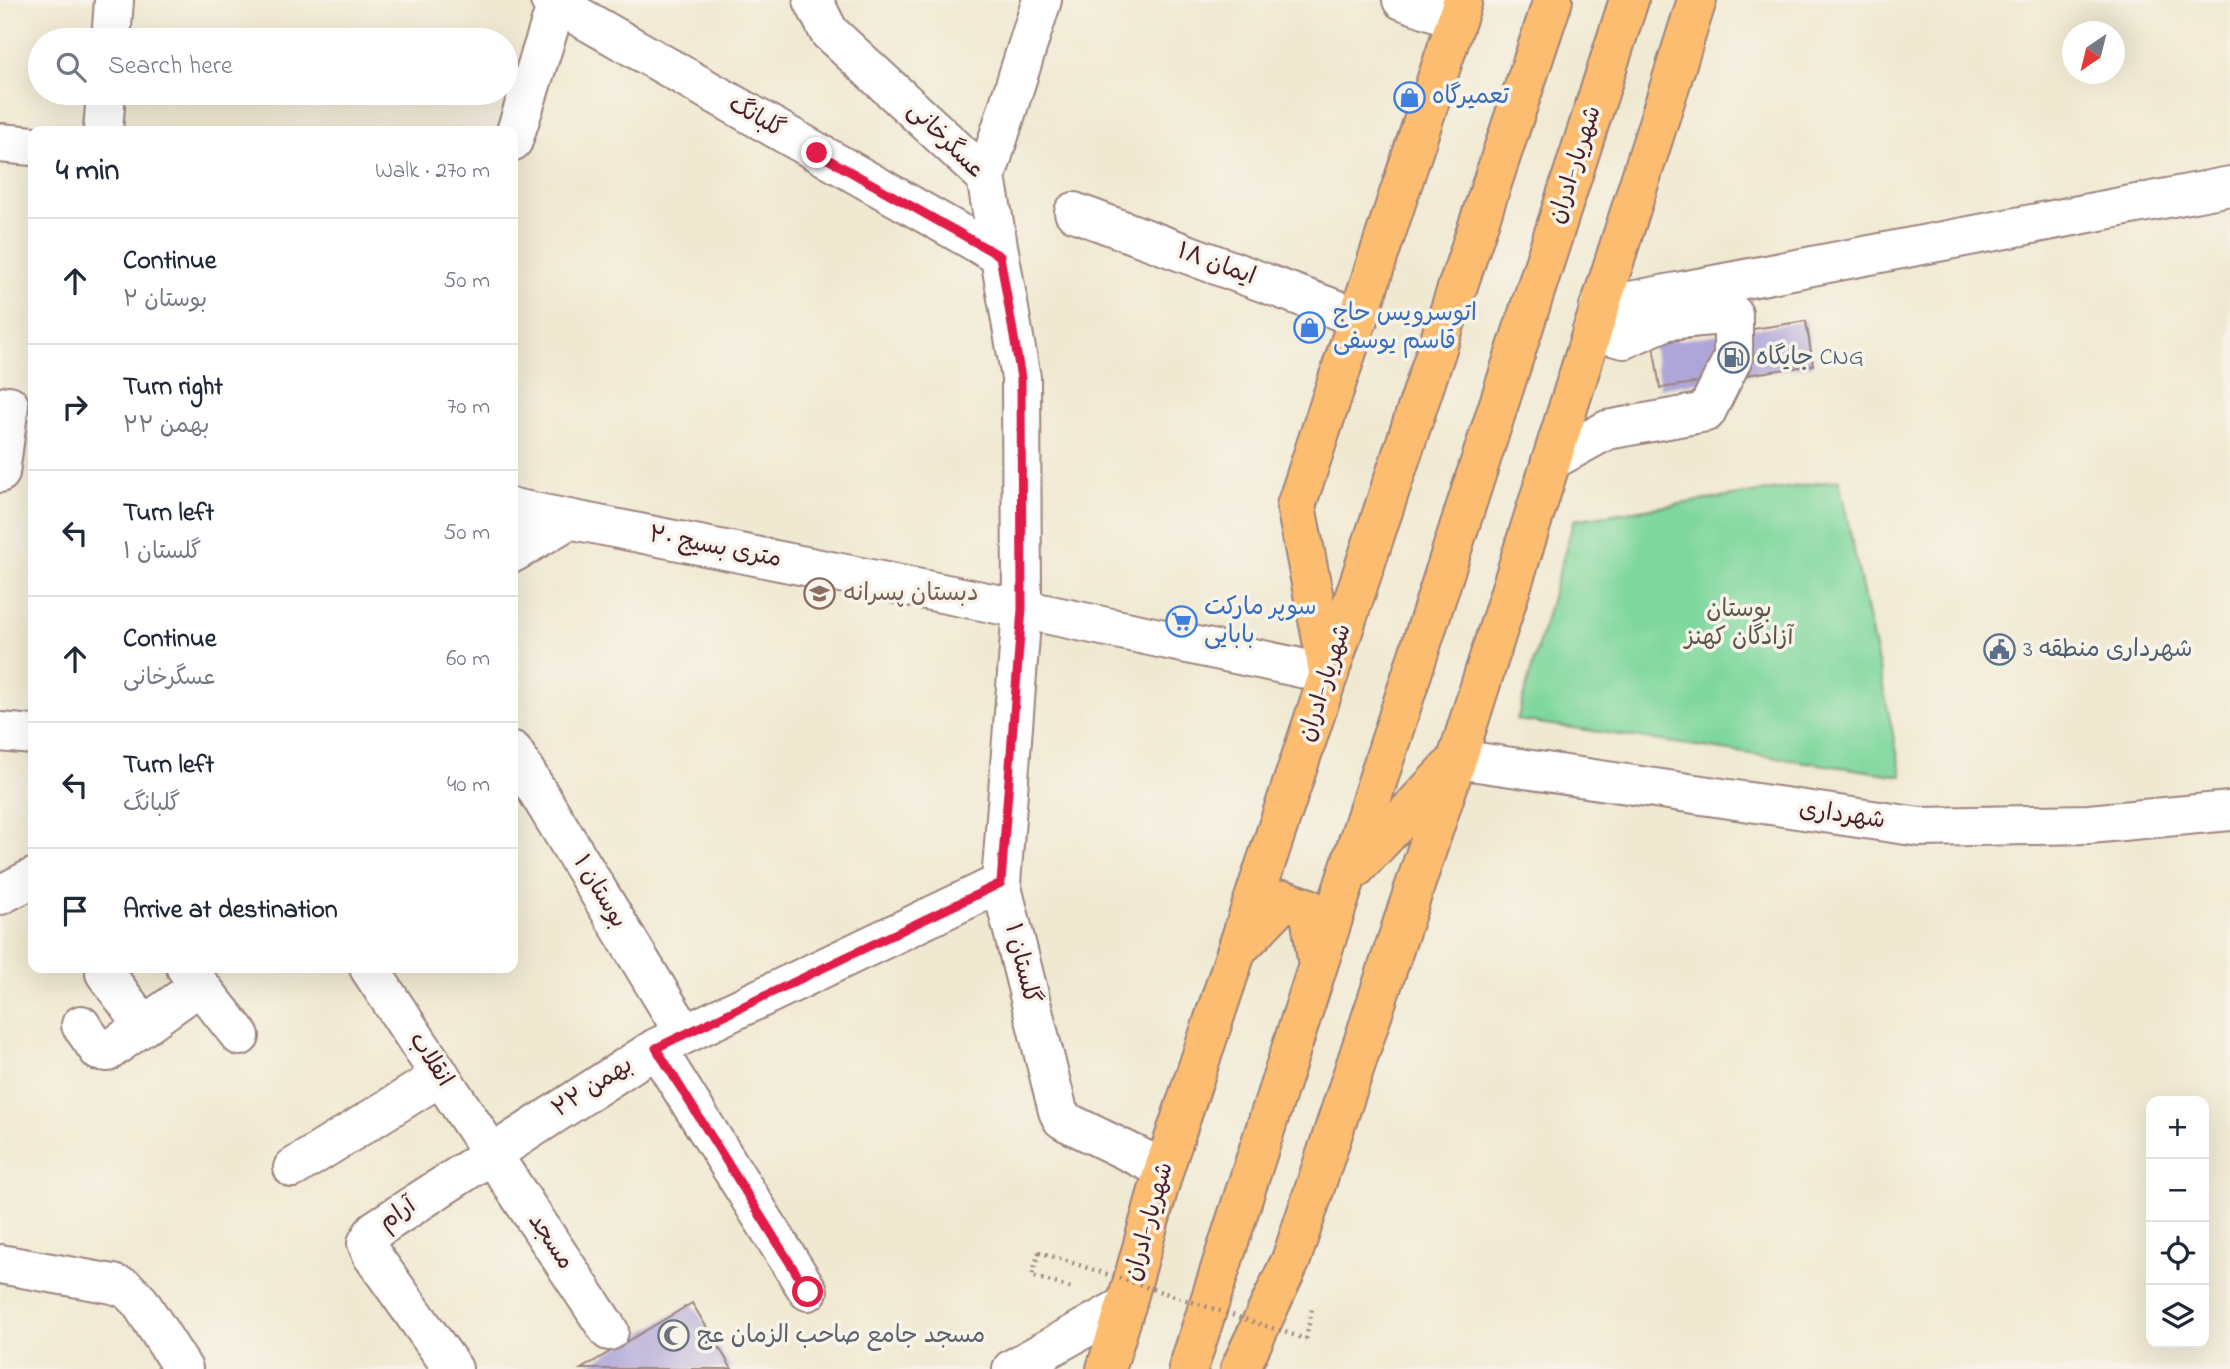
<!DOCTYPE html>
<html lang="en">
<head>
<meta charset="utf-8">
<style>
  :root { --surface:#fff; --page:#f6f6f7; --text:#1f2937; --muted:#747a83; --line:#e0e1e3 }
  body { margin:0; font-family:"Indie Flower","Playpen Sans Arabic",sans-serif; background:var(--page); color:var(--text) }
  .controls { position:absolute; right:21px; bottom:21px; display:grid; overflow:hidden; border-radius:14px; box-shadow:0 7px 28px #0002 }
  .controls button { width:63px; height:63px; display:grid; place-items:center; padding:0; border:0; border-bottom:2px solid var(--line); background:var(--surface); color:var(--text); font:35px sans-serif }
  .compass { position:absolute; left:2062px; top:21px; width:63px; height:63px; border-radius:50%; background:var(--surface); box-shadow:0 7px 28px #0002; rotate:215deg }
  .stop { position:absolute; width:21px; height:21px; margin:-16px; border:5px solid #e11d48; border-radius:50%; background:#fff }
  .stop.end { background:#e11d48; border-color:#fff; box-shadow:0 2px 7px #0008 }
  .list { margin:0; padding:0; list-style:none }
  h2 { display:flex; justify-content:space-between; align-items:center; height:91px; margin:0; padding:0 28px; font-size:30px }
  h2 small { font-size:23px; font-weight:400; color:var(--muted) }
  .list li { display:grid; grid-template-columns:46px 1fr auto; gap:21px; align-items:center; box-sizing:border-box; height:126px; padding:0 28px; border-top:2px solid var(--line) }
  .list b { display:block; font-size:26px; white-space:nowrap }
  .list p { margin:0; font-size:23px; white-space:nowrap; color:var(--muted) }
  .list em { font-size:23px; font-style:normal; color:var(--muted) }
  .icon { flex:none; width:38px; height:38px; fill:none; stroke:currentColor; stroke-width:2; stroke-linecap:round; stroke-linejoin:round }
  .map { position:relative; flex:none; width:2230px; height:1369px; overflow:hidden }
  .search { position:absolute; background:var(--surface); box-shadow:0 7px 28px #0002; left:28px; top:28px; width:490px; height:77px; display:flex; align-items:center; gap:18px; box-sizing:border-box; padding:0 24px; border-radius:38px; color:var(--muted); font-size:26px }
  .panel { position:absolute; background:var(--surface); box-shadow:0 7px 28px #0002; left:28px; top:126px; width:490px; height:847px; border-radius:14px }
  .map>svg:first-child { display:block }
  .green { fill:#7ed79c; stroke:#647b64; stroke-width:2 }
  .building { fill:#aea6d8 }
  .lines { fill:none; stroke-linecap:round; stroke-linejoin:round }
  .minor-casing { stroke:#9d847e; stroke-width:42 }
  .major-casing { stroke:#9d847e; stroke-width:42 }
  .path { stroke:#9d847e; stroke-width:4.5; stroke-dasharray:2 5; stroke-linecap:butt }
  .minor { stroke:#fff; stroke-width:38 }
  .major { stroke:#fcbd6f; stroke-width:38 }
  .path-bridge { stroke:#9d847e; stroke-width:4.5; stroke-dasharray:2 5; stroke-linecap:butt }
  .route { stroke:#e11d48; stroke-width:9 }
  .labels { text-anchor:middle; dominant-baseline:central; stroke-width:7; stroke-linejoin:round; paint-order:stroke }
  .shop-label { font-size:24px; fill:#366cbe; stroke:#f7f3e8; text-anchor:start }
  .street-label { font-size:24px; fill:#4a1f2b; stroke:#f7f3e8 }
  .service-label { font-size:24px; fill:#4e5e75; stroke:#f7f3e8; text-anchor:start }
  .education-label { font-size:24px; fill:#785e54; stroke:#f7f3e8; text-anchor:start }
  .park-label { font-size:24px; fill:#5a564d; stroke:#f7f3e8 }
  .worship-label { font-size:24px; fill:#5b616d; stroke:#f7f3e8; text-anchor:start }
</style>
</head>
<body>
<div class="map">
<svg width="2230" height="1369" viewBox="0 0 2230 1369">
  <rect width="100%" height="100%" fill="#f7f3e8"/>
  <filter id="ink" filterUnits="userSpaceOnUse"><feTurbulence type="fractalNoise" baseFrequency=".0143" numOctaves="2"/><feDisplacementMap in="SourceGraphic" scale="14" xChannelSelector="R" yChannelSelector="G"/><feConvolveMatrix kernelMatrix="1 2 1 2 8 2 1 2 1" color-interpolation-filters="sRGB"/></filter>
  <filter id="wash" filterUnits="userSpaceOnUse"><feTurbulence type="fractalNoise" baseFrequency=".00686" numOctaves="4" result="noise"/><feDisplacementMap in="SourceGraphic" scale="28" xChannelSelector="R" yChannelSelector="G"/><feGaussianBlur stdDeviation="1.57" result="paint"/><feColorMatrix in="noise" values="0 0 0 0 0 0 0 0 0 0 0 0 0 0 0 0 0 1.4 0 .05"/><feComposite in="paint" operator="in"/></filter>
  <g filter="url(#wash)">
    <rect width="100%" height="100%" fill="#f0e9d2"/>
    <path class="green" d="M1839 480 1902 776 1517 720 1574 520Z"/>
    <g id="blocks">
      <path class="building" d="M1806 321 1813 365 1660 388 1653 344Z
        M692 1303 732 1369H581Z"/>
    </g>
  </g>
  <g filter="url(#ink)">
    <use href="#blocks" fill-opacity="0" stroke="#9d847e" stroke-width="2"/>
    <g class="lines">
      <defs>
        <path id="minor" d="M550 0 1000 256
          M813 0 829 32 986 177 1021 378 1022 609 1001 883 1058 1111 1062 1119 1067 1122 1164 1169
          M1402 0 1456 19
          M111 40 114 0
          M103 131 106 93
          M513 141 557 3
          M0 143 33 146
          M986 177 1042 0
          M1074 212 1359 318
          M1599 307 2230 186
          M1551 461 1607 430 1706 412 1733 358V314L1667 320 1624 339 1592 331
          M0 473 9 405
          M513 508 1022 609 1329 674
          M513 553 570 519
          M0 732 33 735
          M513 751 684 1033
          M1457 759 1920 827 2089 824 2230 811
          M0 895 33 878
          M186 968 240 1036
          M369 968 609 1331
          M105 973 144 1026
          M81 1025 99 1051 107 1052 199 986
          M656 1048 808 1291
          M293 1168 441 1076
          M0 1264 113 1284 127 1289 140 1302 183 1369
          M453 1369 372 1255 367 1243 375 1230 656 1048 1001 883
          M1012 1369 1126 1305"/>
        <path id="major" d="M1328 671 1296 506 1463 0
          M1354 870 1449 768
          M1245 942 1285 900 1309 908 1317 959
          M1106 1369 1126 1305 1164 1169 1553 0
          M1188 1369 1629 0
          M1240 1369 1291 1260 1457 759 1697 0"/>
      </defs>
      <use href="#minor" class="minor-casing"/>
      <use href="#major" class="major-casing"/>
      <path class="path" d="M1039 1252 1032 1276 1074 1289
        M1306 1339 1312 1309"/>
      <use href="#minor" class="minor"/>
      <use href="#major" class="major"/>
      <path class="path-bridge" d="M1039 1252 1306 1339"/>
    </g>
  </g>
  <g class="lines" filter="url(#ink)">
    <path class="route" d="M808 1292 656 1048 1001 883 1022 609 1021 378 1000 256 817 153"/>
  </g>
  <defs>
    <symbol id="shop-ring" viewBox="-11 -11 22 22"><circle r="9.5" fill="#f7f3e8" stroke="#3f7fe0" stroke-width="1.5"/><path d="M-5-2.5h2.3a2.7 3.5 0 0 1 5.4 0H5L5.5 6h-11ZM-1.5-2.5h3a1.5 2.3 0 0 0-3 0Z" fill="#3f7fe0"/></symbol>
    <symbol id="fuel-ring" viewBox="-11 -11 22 22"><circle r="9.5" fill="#f7f3e8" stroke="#5c6f8a" stroke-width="1.5"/><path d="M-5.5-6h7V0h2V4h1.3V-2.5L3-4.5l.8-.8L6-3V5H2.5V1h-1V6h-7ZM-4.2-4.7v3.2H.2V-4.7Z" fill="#5c6f8a"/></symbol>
    <symbol id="school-ring" viewBox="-11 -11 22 22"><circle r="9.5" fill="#f7f3e8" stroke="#8d6e63" stroke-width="1.5"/><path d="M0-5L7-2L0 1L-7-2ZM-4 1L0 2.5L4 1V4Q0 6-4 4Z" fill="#8d6e63"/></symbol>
    <symbol id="supermarket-ring" viewBox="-11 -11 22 22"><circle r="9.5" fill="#f7f3e8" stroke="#3f7fe0" stroke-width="1.5"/><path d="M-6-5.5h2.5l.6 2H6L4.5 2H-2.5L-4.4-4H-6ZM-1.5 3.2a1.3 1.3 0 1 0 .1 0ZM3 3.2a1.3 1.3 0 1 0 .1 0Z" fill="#3f7fe0"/></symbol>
    <symbol id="civic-ring" viewBox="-11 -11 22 22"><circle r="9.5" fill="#f7f3e8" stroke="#5c6f8a" stroke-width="1.5"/><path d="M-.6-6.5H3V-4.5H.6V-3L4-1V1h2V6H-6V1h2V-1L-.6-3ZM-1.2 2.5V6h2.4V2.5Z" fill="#5c6f8a"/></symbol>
    <symbol id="mosque-ring" viewBox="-11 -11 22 22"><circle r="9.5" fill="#f7f3e8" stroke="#6b7280" stroke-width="1.5"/><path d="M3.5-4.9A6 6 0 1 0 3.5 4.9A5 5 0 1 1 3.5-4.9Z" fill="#6b7280"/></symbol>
  </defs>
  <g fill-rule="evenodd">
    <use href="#shop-ring" x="1392" y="80" width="35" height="35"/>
    <use href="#shop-ring" x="1292" y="310" width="35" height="35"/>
    <use href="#fuel-ring" x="1716" y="340" width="35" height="35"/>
    <use href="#school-ring" x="802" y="576" width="35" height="35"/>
    <use href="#supermarket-ring" x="1164" y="604" width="35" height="35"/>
    <use href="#civic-ring" x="1982" y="632" width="35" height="35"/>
    <use href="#mosque-ring" x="656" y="1318" width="35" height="35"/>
  </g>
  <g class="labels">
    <g class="shop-label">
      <text x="1432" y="97">تعمیرگاه</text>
      <text x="1333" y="314">اتوسرویس حاج<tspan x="1333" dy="28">قاسم یوسفی</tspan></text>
      <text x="1204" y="608">سوپر مارکت<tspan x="1204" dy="28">بابایی</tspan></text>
    </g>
    <g class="street-label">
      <text transform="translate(756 118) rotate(30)">گلبانگ</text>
      <text transform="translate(945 141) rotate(45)">عسگرخانی</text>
      <text transform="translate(1576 165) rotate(-72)">شهریار-ادران</text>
      <text transform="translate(1216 265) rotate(20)">ایمان ۱۸</text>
      <text transform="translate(715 548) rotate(11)">۲۰ متری بسیج</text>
      <text transform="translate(1326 683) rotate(-72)">شهریار-ادران</text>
      <text transform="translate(1842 816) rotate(8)">شهرداری</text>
      <text transform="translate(599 892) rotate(59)">بوستان ۱</text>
      <text transform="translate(1021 964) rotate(76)">گلستان ۱</text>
      <text transform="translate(430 1060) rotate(57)">انقلاب</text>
      <text transform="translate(593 1088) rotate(-33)">۲۲ بهمن</text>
      <text transform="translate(398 1215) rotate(-35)">آرام</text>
      <text transform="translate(1150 1222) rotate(-74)">شهریار-ادران</text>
      <text transform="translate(550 1242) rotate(56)">مسجد</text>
    </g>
    <g class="service-label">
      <text x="1756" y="358">جایگاه CNG</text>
      <text x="2023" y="650">شهرداری منطقه 3</text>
    </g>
    <g class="education-label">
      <text x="843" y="594">دبستان پسرانه</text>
    </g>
    <g class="park-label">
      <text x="1739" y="610">بوستان<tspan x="1739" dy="28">آزادگان کهنز</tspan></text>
    </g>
    <g class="worship-label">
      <text x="697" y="1336">مسجد جامع صاحب الزمان عج</text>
    </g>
  </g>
</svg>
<div class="controls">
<button>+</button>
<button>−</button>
<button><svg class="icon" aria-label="locate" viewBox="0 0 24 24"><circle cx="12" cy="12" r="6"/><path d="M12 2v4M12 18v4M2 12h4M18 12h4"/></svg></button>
<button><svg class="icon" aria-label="layers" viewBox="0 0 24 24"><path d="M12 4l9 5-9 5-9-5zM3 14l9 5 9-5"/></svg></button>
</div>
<svg class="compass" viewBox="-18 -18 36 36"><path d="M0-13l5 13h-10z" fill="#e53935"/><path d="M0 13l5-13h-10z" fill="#747a83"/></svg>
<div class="stop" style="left:808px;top:1292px"></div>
<div class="stop end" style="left:817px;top:153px"></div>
<div class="search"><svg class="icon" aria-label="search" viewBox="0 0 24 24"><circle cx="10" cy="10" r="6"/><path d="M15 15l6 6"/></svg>Search here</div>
<section class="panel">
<h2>4 min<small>Walk · 270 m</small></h2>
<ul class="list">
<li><svg class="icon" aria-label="ahead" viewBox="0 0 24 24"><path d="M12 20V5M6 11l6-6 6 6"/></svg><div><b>Continue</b><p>بوستان ۲</p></div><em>50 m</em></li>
<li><svg class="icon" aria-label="right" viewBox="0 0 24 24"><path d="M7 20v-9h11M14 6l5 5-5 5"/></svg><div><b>Turn right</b><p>۲۲ بهمن</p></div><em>70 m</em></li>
<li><svg class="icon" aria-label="left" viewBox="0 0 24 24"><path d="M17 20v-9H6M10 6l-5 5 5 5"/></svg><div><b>Turn left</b><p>گلستان ۱</p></div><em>50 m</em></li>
<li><svg class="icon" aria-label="ahead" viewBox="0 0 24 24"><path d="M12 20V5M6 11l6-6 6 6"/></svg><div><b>Continue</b><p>عسگرخانی</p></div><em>60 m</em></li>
<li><svg class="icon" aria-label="left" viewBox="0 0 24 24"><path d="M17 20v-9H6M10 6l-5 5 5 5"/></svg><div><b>Turn left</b><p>گلبانگ</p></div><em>40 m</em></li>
<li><svg class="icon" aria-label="arrive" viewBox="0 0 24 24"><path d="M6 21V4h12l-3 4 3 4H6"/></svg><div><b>Arrive at destination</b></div></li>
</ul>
</section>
</div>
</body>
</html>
